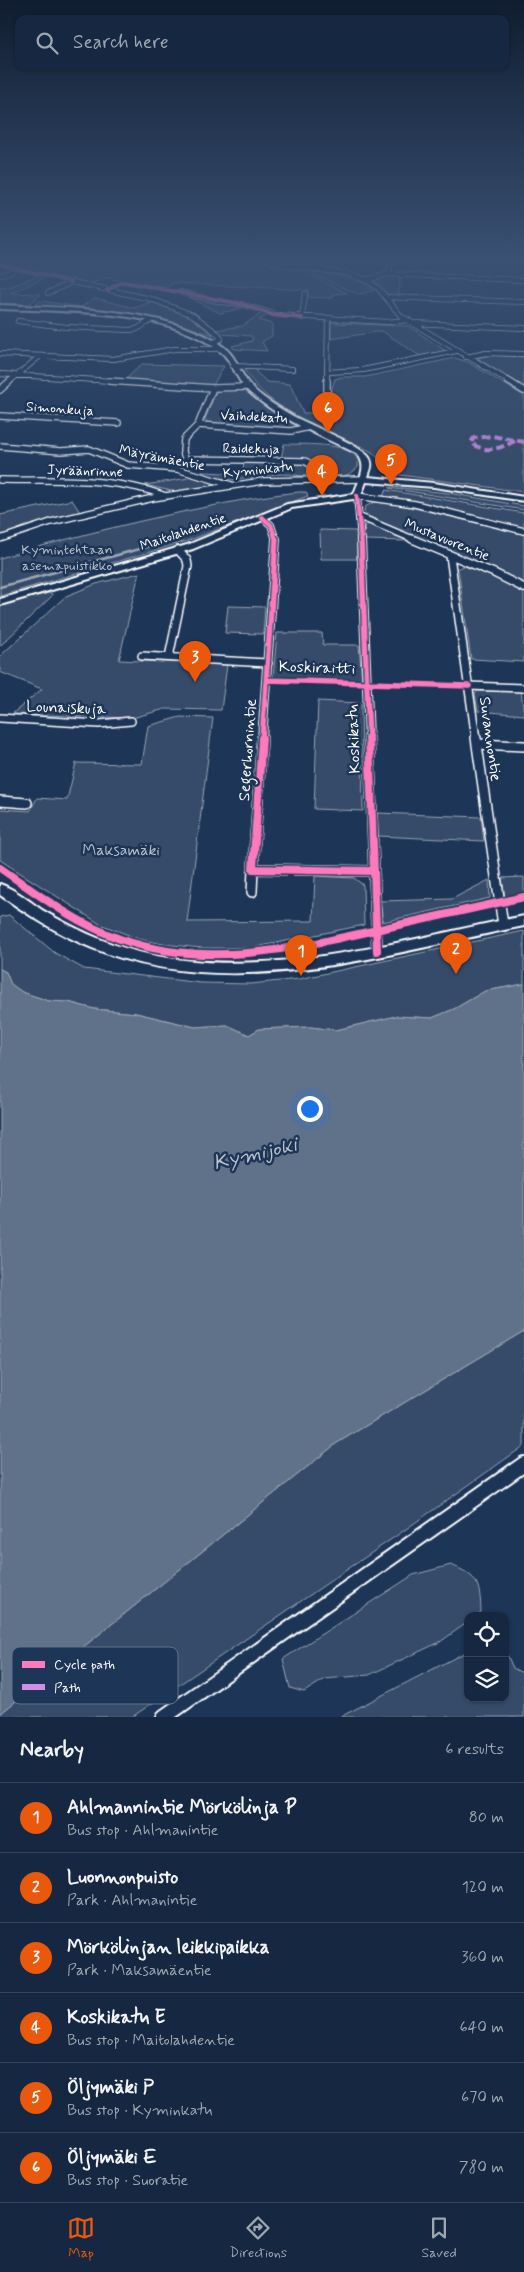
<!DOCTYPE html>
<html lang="en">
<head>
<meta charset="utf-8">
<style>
  :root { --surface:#162841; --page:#23344c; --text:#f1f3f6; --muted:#9ea6b1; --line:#35445a; --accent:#ea580c }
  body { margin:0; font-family:Mynerve,sans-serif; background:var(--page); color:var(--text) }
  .controls { position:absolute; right:15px; bottom:15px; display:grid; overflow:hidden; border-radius:10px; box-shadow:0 1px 4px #0004 }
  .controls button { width:45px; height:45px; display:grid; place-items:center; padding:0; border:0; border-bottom:1px solid var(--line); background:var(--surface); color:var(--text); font:25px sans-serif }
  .you { position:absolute; left:309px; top:1108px; width:18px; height:18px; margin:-12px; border:4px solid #fff; border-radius:50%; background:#1a73e8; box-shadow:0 0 0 8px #1a73e833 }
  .badge { display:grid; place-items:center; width:32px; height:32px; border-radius:50%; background:var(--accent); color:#fff; font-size:16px; font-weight:700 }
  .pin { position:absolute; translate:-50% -41px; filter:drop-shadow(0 1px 2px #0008) }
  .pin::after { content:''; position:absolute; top:26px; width:18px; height:15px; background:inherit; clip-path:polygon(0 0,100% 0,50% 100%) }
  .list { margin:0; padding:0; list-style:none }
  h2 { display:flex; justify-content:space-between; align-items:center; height:65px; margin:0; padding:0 20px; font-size:21px }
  h2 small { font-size:16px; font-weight:400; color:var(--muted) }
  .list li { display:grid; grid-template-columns:32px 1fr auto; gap:15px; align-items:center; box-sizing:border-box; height:70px; padding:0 20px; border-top:1px solid var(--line) }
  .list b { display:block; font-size:19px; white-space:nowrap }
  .list p { margin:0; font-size:16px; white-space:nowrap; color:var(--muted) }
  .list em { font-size:16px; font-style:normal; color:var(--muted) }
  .icon { flex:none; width:28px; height:28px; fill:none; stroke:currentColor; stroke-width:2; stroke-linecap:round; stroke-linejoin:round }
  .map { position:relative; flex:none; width:524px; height:1717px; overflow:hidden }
  .search { position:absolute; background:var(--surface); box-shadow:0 1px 4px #0004; left:15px; right:15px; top:15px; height:55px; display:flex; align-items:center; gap:12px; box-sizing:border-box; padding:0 18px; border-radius:10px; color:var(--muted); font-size:19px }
  .sheet { height:485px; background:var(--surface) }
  nav { display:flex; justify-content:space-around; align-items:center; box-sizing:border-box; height:70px; border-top:1px solid var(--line); background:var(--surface); font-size:14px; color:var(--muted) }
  nav a { display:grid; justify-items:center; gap:2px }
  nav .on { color:var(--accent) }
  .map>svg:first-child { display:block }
  .green { fill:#364b69; stroke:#9aa5b4 }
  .water { fill:#617289; stroke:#a0aab8 }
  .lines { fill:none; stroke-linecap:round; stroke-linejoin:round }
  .stream-far1 { stroke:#a0aab8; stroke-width:2 }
  .stream { stroke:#a0aab8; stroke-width:2.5 }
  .street-far4-casing { stroke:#fff; stroke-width:6 }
  .street-far3-casing { stroke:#fff; stroke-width:8 }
  .street-far2-casing { stroke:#fff; stroke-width:10 }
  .street-far1-casing { stroke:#fff; stroke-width:12 }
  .street-casing { stroke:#fff; stroke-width:18 }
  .secondary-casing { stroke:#fff; stroke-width:4 }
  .street-far4 { stroke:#1d3557; stroke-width:4.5 }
  .street-far3 { stroke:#1d3557; stroke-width:5.5 }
  .street-far2 { stroke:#1d3557; stroke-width:7 }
  .street-far1 { stroke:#1d3557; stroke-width:9 }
  .street { stroke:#1d3557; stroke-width:14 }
  .secondary { fill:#1d3557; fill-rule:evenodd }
  .quiet { stroke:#ce8fe9; stroke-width:4; stroke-dasharray:8 4; stroke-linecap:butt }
  .cycleway-far3-casing { stroke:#1d3557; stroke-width:5 }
  .cycleway-far2-casing { stroke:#1d3557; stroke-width:6 }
  .cycleway-far1-casing { stroke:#1d3557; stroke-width:8 }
  .cycleway-casing { stroke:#1d3557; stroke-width:11 }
  .cycleway-far3 { stroke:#fd7abc; stroke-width:4 }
  .cycleway-far2 { stroke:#fd7abc; stroke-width:4.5 }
  .cycleway-far1 { stroke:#fd7abc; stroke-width:5.5 }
  .cycleway { stroke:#fd7abc; stroke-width:8 }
  .labels { text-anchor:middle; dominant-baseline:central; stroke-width:5; stroke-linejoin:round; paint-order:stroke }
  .far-street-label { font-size:14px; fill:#fff; stroke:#1d3557 }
  .far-park-label { font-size:14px; fill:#b9c0ca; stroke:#1d3557 }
  .street-label { font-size:16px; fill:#fff; stroke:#1d3557 }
  .park-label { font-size:16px; fill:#b9c0ca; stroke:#1d3557 }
  .near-water-label { font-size:21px; font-style:italic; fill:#b8c0ca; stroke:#1d3557 }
  .key { fill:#1d3557; stroke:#617289; stroke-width:1 }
  .key-label { font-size:14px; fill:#fff }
</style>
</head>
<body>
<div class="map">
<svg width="524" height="1717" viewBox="0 0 524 1717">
  <rect width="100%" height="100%" fill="#1d3557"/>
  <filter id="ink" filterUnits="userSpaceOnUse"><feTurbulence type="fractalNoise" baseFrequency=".02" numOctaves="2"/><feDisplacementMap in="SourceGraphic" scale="10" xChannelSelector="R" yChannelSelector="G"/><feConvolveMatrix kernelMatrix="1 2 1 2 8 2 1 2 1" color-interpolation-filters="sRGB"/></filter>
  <g filter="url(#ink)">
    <path class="green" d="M0 258H253L270 264 298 269 347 293 334 294 333 298 307 297 308 290 172 283 168 288 107 278 89 284 0 262Z
      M307 270 355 278 374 291 358 294 306 271Z
      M39 275 47 277 11 293 41 294 30 304H0V288L9 287Z
      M388 276H400L399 295H387L375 282V279Z
      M180 293 246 307 220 313Z
      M95 298 134 308 154 301 190 316 213 335 162 319 121 312 34 306 40 301 81 307Z
      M262 313 268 315 259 320 272 324V336L262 342 267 351 234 349 232 346 252 341V336L221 334 216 330 242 326Z
      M331 323 408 326 446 351 420 356 382 331 331 339Z
      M490 355 524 357V388L477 358Z
      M455 358 468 362 524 396V492L393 474 383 469 380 460 372 452C328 428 271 415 244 369L256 368V372L267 382 290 384 303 413H322L330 404 331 391 335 379 342 377H365Z
      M142 364 224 366 212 387 125 380Z
      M217 390 247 391 270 409 300 426 296 429 208 423 205 419Z
      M284 444C300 445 363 440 358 467 349 478 330 480 317 475L315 462 310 460 281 459Z
      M244 461 302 464 308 467V473L304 476 282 474 253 476 231 480 187 471 243 474Z
      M191 475 218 483V485L176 492 145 485 189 478Z
      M392 487 448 493 524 506V510L389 488Z
      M386 490 524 513V528L406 500 383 496Z
      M299 492H306L308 496 187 541 0 596V558C60 540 121 525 182 512 221 504 259 496 299 492Z
      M72 500 80 512 26 526 0 536V515Z
      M374 502 397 504 524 534V585L515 579 370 517 364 512 365 507Z
      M369 524 407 541 365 540 364 526Z
      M320 530 356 531 357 559H321Z
      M464 566 496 578 524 593V662L471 659 458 568Z
      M139 573 119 660 227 665 221 710 165 709 132 718 12 714 42 689 0 672V656L66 596 96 584Z
      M49 593 53 595 0 646V605Z
      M228 606 265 607 263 634 225 633Z
      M277 633H322L323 645H359L362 681 273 678Z
      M478 691H521L524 715 478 711 475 694Z
      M318 701 361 703 363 811 314 809Z
      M180 717 213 718 187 922 313 921 315 876 354 878 363 885 364 925 251 948H201L163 944 139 939 100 924 0 860V809L30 811 37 798 67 800 76 763 142 764 148 726Z
      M377 813 481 817 484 841 378 836Z
      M524 877V893L505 897 502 878Z
      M489 880 490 898 383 922 380 901 452 899Z
      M9 915 55 953 84 969 201 983 251 984 299 979 524 931V984L485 991 454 1009 432 1018 396 1016 336 1030 310 1027 259 1029 249 1035 227 1025 195 1027 136 1013 94 1009 68 1002 49 1001 22 992 10 984 6 972 0 969V917Z
      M524 1331V1446L399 1534 132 1717H0V1714L337 1443Z
      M451 1565C478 1576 480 1583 481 1612L476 1616H468V1622L440 1642 369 1675 325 1679 304 1692 290 1688 283 1659 413 1575Z
      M505 1650 513 1668 524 1674V1717H340L468 1651V1698H505Z"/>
    <path class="water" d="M0 969 6 972 11 984 22 992 49 1001 68 1002 94 1009 136 1013 195 1027 227 1025 249 1035 259 1029 310 1027 336 1030 396 1016 432 1018 454 1009 485 991 524 984V1331L337 1443 0 1714Z"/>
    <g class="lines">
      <path class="stream-far1" d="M171 540 185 536"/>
      <path class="stream" d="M0 587 176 539"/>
      <defs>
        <path id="street-far4" d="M261 258 284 265 345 273 366 280 378 288 401 316 510 382
          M488 258 524 259
          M389 274 524 280
          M0 275 12 271
          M366 280 389 274 392 258
          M180 292 222 302 241 304 277 315 387 322 408 320
          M48 293 72 282 151 299 193 315 218 334 221 339 211 343
          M385 297 524 302
          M302 318 305 294
          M18 321 66 327 129 330 137 329 150 321
          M414 323 524 328
          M0 354 113 359 175 349H222
          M466 357 486 353 524 354
          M233 366 292 369
          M328 372 363 370 456 351
          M0 374 128 382
          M9 382 40 356
          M327 382 328 319"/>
        <path id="street-far3" d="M109 381 213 388 247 387
          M508 381 524 391
          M213 388 198 425 184 439 183 451 185 459 305 461 312 465 313 480
          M0 390 10 381
          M327 397V381
          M0 416 118 423
          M198 425 291 431 309 427
          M0 446 61 451 89 449 128 465 177 469 231 485
          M0 480C56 481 113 476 166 496
          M357 496 361 540
          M357 496 415 504 524 531
          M262 517 271 525 276 540
          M360 517 415 540
          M0 539 51 522 153 498 263 481 364 479"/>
        <path id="street-far2" d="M361 539 369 739
          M412 539 494 573 524 588
          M450 556 476 739
          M142 656 268 663
          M169 657 188 566 187 560 178 550
          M469 686 524 688
          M0 718 99 724 131 721
          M262 739 276 539"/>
        <path id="street-far1" d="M262 738 253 869 373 871
          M369 738 377 951
          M476 738 503 925
          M477 744 524 746
          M0 801 27 803
          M252 892 253 869"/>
        <path id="street" d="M164 1717 524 1464"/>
        <path id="secondary" d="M0 305C58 308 118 307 174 324 191 329 215 338 228 351 236 359 240 371 246 380 256 395 276 406 291 415 306 424 365 446 370 459 373 466 370 470 368 477L434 483 524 497V501L434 487 366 482 360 498 292 508 193 549 0 605V599L187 545 287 504 354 494C359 479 369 465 356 453 319 435 279 419 248 391 236 380 233 361 220 351 163 308 68 312 0 309Z
          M0 884C15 889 29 901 42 910 71 927 102 942 135 951 263 984 399 940 524 916V926C384 954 231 1004 92 948 59 935 29 915 0 895Z"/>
      </defs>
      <use href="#street-far4" class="street-far4-casing"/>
      <use href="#street-far3" class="street-far3-casing"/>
      <use href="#street-far2" class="street-far2-casing"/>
      <use href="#street-far1" class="street-far1-casing"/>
      <use href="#street" class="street-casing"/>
      <use href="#secondary" class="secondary-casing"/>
      <use href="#street-far4" class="street-far4"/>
      <use href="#street-far3" class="street-far3"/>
      <use href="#street-far2" class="street-far2"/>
      <use href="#street-far1" class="street-far1"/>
      <use href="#street" class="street"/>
      <use href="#secondary" class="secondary"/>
      <path class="quiet" d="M515 441C500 448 485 455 471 442L474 438 493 436 524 442"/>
      <defs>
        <path id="cycleway-far3" d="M0 264 71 282
          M107 290 122 282 130 283 241 304 273 315 302 318"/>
        <path id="cycleway-far2" d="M357 496 361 540
          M262 517 271 525 276 540"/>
        <path id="cycleway-far1" d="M361 539 369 739
          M267 680 469 686
          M262 739 276 539"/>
        <path id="cycleway" d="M262 738 253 869 373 871
          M369 738 377 951
          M0 868C39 895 75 923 120 939 205 969 292 949 376 930 426 919 475 908 524 897"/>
      </defs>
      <use href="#cycleway-far3" class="cycleway-far3-casing"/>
      <use href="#cycleway-far2" class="cycleway-far2-casing"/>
      <use href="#cycleway-far1" class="cycleway-far1-casing"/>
      <use href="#cycleway" class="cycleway-casing"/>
      <use href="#cycleway-far3" class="cycleway-far3"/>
      <use href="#cycleway-far2" class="cycleway-far2"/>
      <use href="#cycleway-far1" class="cycleway-far1"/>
      <use href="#cycleway" class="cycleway"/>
    </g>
  </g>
  <linearGradient id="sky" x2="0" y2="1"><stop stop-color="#101d30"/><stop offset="0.52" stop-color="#3a5174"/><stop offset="1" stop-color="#3a5174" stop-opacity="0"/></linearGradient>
  <rect width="524" height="498" fill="url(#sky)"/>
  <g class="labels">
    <g class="far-street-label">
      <text transform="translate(60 409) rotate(4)">Simonkuja</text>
      <text transform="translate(254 417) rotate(3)">Vaihdekatu</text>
      <text transform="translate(251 449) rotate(1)">Raidekuja</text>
      <text transform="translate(162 458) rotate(11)">Mäyrämäentie</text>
      <text transform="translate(258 470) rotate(-6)">Kyminkatu</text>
      <text transform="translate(85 471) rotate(2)">Jyräänrinne</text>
      <text transform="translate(183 532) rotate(-19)">Maitolahdentie</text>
      <text transform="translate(447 540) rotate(22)">Mustavuorentie</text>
    </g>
    <g class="far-park-label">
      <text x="67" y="550">Kymintehtaan<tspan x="67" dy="16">asemapuistikko</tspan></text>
    </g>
    <g class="street-label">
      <text transform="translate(317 668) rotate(2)">Koskiraitti</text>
      <text transform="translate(66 708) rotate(2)">Lounaiskuja</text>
      <text transform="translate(354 739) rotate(-92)">Koskikatu</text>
      <text transform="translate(490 739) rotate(82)">Suvannontie</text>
      <text transform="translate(248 750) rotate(-86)">Segerhornintie</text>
    </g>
    <g class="park-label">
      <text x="121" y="850">Maksamäki</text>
    </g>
    <g class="near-water-label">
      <text transform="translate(255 1154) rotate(-13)">Kymijoki</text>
    </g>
  </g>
  <rect x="12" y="1647" width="166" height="57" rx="8" class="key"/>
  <rect x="22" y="1661" width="23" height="7" fill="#fd7abc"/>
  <rect x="22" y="1684" width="23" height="6" fill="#ce8fe9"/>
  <g class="key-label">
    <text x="54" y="1669">Cycle path</text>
    <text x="54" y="1692">Path</text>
  </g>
</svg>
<div class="controls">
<button><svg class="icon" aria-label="locate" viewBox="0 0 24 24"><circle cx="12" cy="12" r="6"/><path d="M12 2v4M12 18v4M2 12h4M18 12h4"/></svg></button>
<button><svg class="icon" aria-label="layers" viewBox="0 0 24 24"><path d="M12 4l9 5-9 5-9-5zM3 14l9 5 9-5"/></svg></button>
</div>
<div class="you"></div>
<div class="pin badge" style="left:301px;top:976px">1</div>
<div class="pin badge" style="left:456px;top:974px">2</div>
<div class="pin badge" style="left:195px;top:682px">3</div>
<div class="pin badge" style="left:322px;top:496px">4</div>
<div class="pin badge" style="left:391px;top:485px">5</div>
<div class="pin badge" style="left:328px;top:433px">6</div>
<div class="search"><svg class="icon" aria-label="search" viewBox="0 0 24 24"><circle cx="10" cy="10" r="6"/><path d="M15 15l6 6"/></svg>Search here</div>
</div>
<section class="sheet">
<h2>Nearby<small>6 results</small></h2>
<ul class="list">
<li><span class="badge">1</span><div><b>Ahlmannintie Mörkölinja P</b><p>Bus stop · Ahlmanintie</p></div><em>80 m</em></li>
<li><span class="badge">2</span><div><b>Luonnonpuisto</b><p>Park · Ahlmanintie</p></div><em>120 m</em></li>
<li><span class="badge">3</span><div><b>Mörkölinjan leikkipaikka</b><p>Park · Maksamäentie</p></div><em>360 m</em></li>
<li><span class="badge">4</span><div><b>Koskikatu E</b><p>Bus stop · Maitolahdentie</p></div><em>640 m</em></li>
<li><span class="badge">5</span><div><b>Öljymäki P</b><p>Bus stop · Kyminkatu</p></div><em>670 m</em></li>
<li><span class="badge">6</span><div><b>Öljymäki E</b><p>Bus stop · Suoratie</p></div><em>780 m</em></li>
</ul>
</section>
<nav>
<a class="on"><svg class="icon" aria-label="map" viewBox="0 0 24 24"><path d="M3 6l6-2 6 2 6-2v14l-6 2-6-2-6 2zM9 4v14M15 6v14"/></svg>Map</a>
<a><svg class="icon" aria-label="directions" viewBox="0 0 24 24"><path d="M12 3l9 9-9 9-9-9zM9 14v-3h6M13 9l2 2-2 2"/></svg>Directions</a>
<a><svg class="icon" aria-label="saved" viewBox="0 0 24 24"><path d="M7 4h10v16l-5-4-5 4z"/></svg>Saved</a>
</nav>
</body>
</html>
